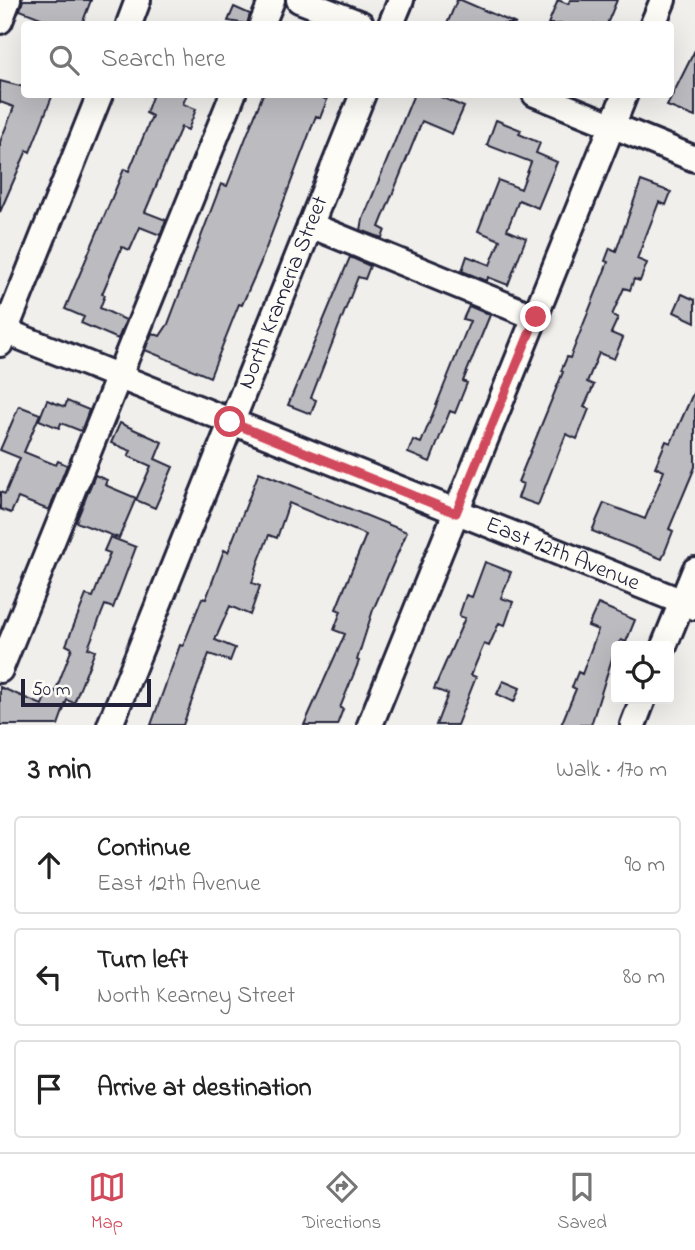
<!DOCTYPE html>
<html lang="en">
<head>
<meta charset="utf-8">
<style>
  :root { --surface:#fff; --page:#f6f6f6; --text:#222; --muted:#767676; --line:#e0e0e0; --accent:#d1495b }
  body { margin:0; font-family:"Indie Flower",sans-serif; background:var(--page); color:var(--text) }
  .controls { position:absolute; right:21px; bottom:21px; display:grid; overflow:hidden; border-radius:7px; box-shadow:0 7px 28px #0002 }
  .controls button { width:63px; height:63px; display:grid; place-items:center; padding:0; border:0; border-bottom:2px solid var(--line); background:var(--surface); color:var(--text); font:35px sans-serif }
  .scale { position:absolute; left:21px; bottom:18px; width:130px; box-sizing:border-box; padding-left:7px; border:4px solid #22223b; border-top:0; font-size:19px; line-height:24px; white-space:nowrap; color:#22223b; -webkit-text-stroke:5px #fdfcf7; paint-order:stroke }
  .stop { position:absolute; width:21px; height:21px; margin:-16px; border:5px solid #d1495b; border-radius:50%; background:#fff }
  .stop.end { background:#d1495b; border-color:#fff; box-shadow:0 2px 7px #0008 }
  .list { margin:0; padding:0; list-style:none }
  h2 { display:flex; justify-content:space-between; align-items:center; height:91px; margin:0; padding:0 28px; font-size:30px }
  h2 small { font-size:23px; font-weight:400; color:var(--muted) }
  .list li { display:grid; grid-template-columns:46px 1fr auto; gap:21px; align-items:center; box-sizing:border-box; height:98px; margin:0 14px 14px; padding:0 14px; border:2px solid var(--line); border-radius:7px }
  .list b { display:block; font-size:26px; white-space:nowrap }
  .list p { margin:0; font-size:23px; white-space:nowrap; color:var(--muted) }
  .list em { font-size:23px; font-style:normal; color:var(--muted) }
  .icon { flex:none; width:38px; height:38px; fill:none; stroke:currentColor; stroke-width:2; stroke-linecap:round; stroke-linejoin:round }
  .map { position:relative; flex:none; width:695px; height:725px; overflow:hidden }
  .search { position:absolute; background:var(--surface); box-shadow:0 7px 28px #0002; left:21px; right:21px; top:21px; height:77px; display:flex; align-items:center; gap:18px; box-sizing:border-box; padding:0 24px; border-radius:7px; color:var(--muted); font-size:26px }
  .sheet { height:427px; background:var(--surface) }
  nav { display:flex; justify-content:space-around; align-items:center; box-sizing:border-box; height:98px; border-top:2px solid var(--line); background:var(--surface); font-size:19px; color:var(--muted) }
  nav a { display:grid; justify-items:center; gap:4px }
  nav .on { color:var(--accent) }
  .map>svg:first-child { display:block }
  .building { fill:#bcbcc0; stroke:#22223b; stroke-width:2 }
  .lines { fill:none; stroke-linecap:round; stroke-linejoin:round }
  .minor-casing { stroke:#22223b; stroke-width:30 }
  .minor { stroke:#fdfcf7; stroke-width:24 }
  .route { stroke:#d1495b; stroke-width:9 }
  .labels { text-anchor:middle; dominant-baseline:central; stroke-width:5; stroke-linejoin:round; paint-order:stroke }
  .street-label { font-size:23px; fill:#22223b; stroke:#fdfcf7 }
</style>
</head>
<body>
<div class="map">
<svg width="695" height="725" viewBox="0 0 695 725">
  <rect width="100%" height="100%" fill="#f0efec"/>
  <filter id="ink" filterUnits="userSpaceOnUse"><feTurbulence type="fractalNoise" baseFrequency=".0143" numOctaves="2"/><feDisplacementMap in="SourceGraphic" scale="14" xChannelSelector="R" yChannelSelector="G"/><feConvolveMatrix kernelMatrix="1 2 1 2 8 2 1 2 1" color-interpolation-filters="sRGB"/></filter>
  <g filter="url(#ink)">
    <path class="building" d="M23 0H91L82 24H56L20 10Z
      M457 0H461L516 24H447Z
      M558 0 568 4 570 0H617L607 24H548Z
      M234 7 250 14 247 24 228 21Z
      M695 50V117L667 106Z
      M0 81 24 87V94H53L30 152 27 150 0 212V142L14 107 0 102Z
      M153 94H187L183 104 196 109 188 130 181 127 145 212 166 220 160 235 140 227 130 250 122 247 102 294 105 295 100 308 126 320 118 339 81 323 84 317 65 309 124 169 129 171 152 116 146 113Z
      M263 94H325L323 98 327 100 320 118 316 116 260 264 242 305 239 304 210 377 145 350 152 333 160 336 168 324 221 184 227 186Z
      M414 94H434L464 107 452 134 422 121 379 227 385 230 382 238 361 230 363 219Z
      M496 120 521 130 519 134 540 143 536 153 557 162 538 208 519 200 507 230 526 238 508 285 488 277 487 281 462 271 467 256 490 265 500 240 478 231 498 180 521 189 531 162 487 145Z
      M641 181 671 192 666 205 659 202 637 259 647 263 640 281 634 279 630 290 624 288 612 315 618 318 611 333 623 338 614 359 599 353 587 382 594 385 584 407 589 409 577 439 566 434 538 505 518 498 523 484 518 482 563 372 561 371 567 357 570 358 608 262 605 261 610 248 616 251Z
      M350 257 370 266 365 279 358 277 311 398 316 400 311 414 288 405Z
      M682 294 695 300V322L674 312Z
      M469 306 490 315 463 381 467 383 455 413 450 411 430 462 408 453 413 440 421 443 470 321 463 319Z
      M695 389V467L669 529 673 531 662 559 592 531 604 503 645 519 664 471 655 467 666 441 671 443Z
      M47 400 65 407 67 401 89 410 81 431 61 423 59 428 39 420Z
      M19 406 40 414 24 452 56 465 58 461 67 465 49 510 18 498 11 513 0 509V492L5 494 20 458 0 450Z
      M120 423 162 442 155 459 173 467 155 508 136 500 151 466 128 456 131 451 111 443Z
      M259 472 407 532 373 610 357 660 359 661 340 708 343 709 337 725H304L345 634 334 630 341 611 336 609 366 535 289 503 277 538 269 535 258 563 252 583 260 586 250 615 230 606 215 640 235 648 230 661 209 654 183 725H151L180 645 183 646 202 598 206 599 224 550 228 552Z
      M95 475 107 480 105 485 136 498 119 538 76 522Z
      M110 537 136 547 113 608 105 605 88 648 95 651 74 703 67 700 58 725H0V687L42 705 48 689 55 692 72 648 66 645 86 595 93 597 110 553 104 551Z
      M485 562 511 572 501 598 513 602 505 625 499 623 489 646 484 644 471 675 476 677 457 725H436L448 694 434 689 465 618 459 616 466 595 472 597Z
      M598 604 635 620 626 642 621 640 616 646 591 725H561L576 689 572 687 578 672 582 674 598 630 588 626Z
      M503 681 520 688 514 702 497 694Z"/>
    <g class="lines">
      <defs>
        <g id="minor">
          <path d="M299 0 361 24"/>
          <path d="M0 21 8 0"/>
          <path d="M129 24 138 0"/>
          <path d="M262 24 272 0"/>
          <path d="M391 24 401 0"/>
          <path d="M653 24 663 0"/>
          <path d="M535 94 695 159"/>
          <path d="M310 225 535 317"/>
          <path id="s1" d="M0 329 695 607"/>
          <path d="M0 344 100 94"/>
          <path d="M664 646 695 570"/>
          <path d="M0 670 233 94"/>
          <path id="s2" d="M110 725 363 94"/>
          <path d="M370 725 625 94"/>
          <path d="M633 725 643 699"/>
        </g>
      </defs>
      <use href="#minor" class="minor-casing"/>
      <use href="#minor" class="minor"/>
    </g>
  </g>
  <g class="lines" filter="url(#ink)">
    <path class="route" d="M230 422 456 513 536 317"/>
  </g>
  <g class="labels">
    <g class="street-label">
      <text stroke="none"><textPath href="#s2" startOffset="466">North Krameria Street</textPath></text>
      <text stroke="none"><textPath href="#s1" startOffset="606">East 12th Avenue</textPath></text>
    </g>
  </g>
</svg>
<div class="controls">
<button><svg class="icon" aria-label="locate" viewBox="0 0 24 24"><circle cx="12" cy="12" r="6"/><path d="M12 2v4M12 18v4M2 12h4M18 12h4"/></svg></button>
</div>
<div class="scale">50 m</div>
<div class="stop" style="left:230px;top:422px"></div>
<div class="stop end" style="left:536px;top:317px"></div>
<div class="search"><svg class="icon" aria-label="search" viewBox="0 0 24 24"><circle cx="10" cy="10" r="6"/><path d="M15 15l6 6"/></svg>Search here</div>
</div>
<section class="sheet">
<h2>3 min<small>Walk · 170 m</small></h2>
<ul class="list">
<li><svg class="icon" aria-label="ahead" viewBox="0 0 24 24"><path d="M12 20V5M6 11l6-6 6 6"/></svg><div><b>Continue</b><p>East 12th Avenue</p></div><em>90 m</em></li>
<li><svg class="icon" aria-label="left" viewBox="0 0 24 24"><path d="M17 20v-9H6M10 6l-5 5 5 5"/></svg><div><b>Turn left</b><p>North Kearney Street</p></div><em>80 m</em></li>
<li><svg class="icon" aria-label="arrive" viewBox="0 0 24 24"><path d="M6 21V4h12l-3 4 3 4H6"/></svg><div><b>Arrive at destination</b></div></li>
</ul>
</section>
<nav>
<a class="on"><svg class="icon" aria-label="map" viewBox="0 0 24 24"><path d="M3 6l6-2 6 2 6-2v14l-6 2-6-2-6 2zM9 4v14M15 6v14"/></svg>Map</a>
<a><svg class="icon" aria-label="directions" viewBox="0 0 24 24"><path d="M12 3l9 9-9 9-9-9zM9 14v-3h6M13 9l2 2-2 2"/></svg>Directions</a>
<a><svg class="icon" aria-label="saved" viewBox="0 0 24 24"><path d="M7 4h10v16l-5-4-5 4z"/></svg>Saved</a>
</nav>
</body>
</html>
